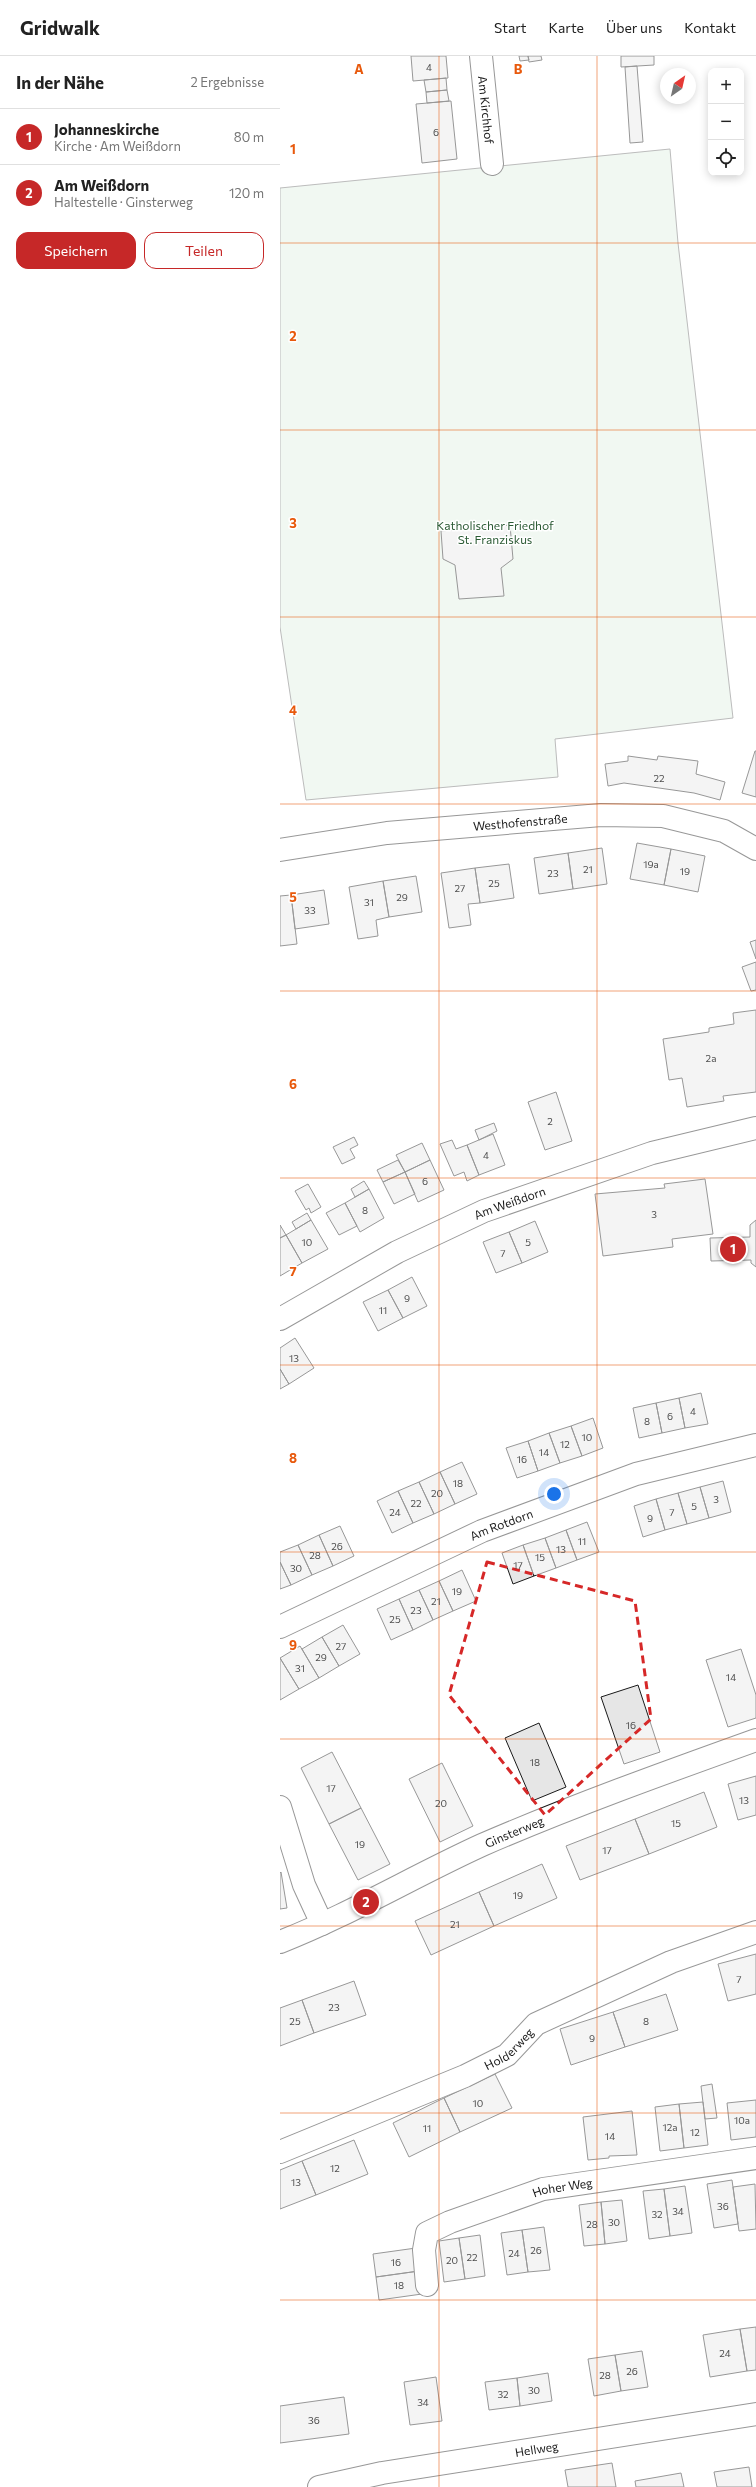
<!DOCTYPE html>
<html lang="de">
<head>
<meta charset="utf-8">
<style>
  :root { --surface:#fff; --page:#f6f6f6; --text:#222; --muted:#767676; --line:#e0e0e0; --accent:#c62828 }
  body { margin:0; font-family:Commissioner,sans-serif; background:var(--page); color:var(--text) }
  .controls { position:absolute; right:12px; top:12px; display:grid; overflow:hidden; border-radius:8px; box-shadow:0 2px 10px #0003 }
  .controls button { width:36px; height:36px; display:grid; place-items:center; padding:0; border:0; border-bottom:1px solid var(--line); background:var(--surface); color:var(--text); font:20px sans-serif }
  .compass { position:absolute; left:380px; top:12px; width:36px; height:36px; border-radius:50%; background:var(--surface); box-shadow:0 2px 10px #0003; rotate:34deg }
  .you { position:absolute; left:274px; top:1438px; width:14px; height:14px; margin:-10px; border:3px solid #fff; border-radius:50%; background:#1a73e8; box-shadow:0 0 0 6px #1a73e833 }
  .badge { display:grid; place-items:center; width:26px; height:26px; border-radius:50%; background:var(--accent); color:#fff; font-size:13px; font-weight:700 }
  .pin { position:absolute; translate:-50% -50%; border:2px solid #fff; box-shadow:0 1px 4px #0006 }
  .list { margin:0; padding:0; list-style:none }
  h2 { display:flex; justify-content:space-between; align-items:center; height:52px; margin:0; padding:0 16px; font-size:17px }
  h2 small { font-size:13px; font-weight:400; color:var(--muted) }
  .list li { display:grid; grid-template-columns:26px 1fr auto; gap:12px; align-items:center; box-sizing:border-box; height:56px; padding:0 16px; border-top:1px solid var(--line) }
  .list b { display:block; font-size:15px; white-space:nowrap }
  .list p { margin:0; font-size:13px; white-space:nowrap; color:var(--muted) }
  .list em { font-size:13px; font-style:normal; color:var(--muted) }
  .actions { display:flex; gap:8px; padding:12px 16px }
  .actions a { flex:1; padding:9px 0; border:1px solid var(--accent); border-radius:12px; text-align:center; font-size:14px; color:var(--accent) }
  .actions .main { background:var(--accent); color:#fff }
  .icon { flex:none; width:22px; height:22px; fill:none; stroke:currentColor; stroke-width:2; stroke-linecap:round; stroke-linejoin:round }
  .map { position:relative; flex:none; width:476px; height:2431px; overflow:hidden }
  header { display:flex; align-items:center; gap:24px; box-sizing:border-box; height:56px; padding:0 20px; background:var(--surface); border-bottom:1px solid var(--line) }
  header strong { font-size:19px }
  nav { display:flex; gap:22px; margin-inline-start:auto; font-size:14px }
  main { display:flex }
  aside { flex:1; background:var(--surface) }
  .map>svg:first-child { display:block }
  .green { fill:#e0efe3; stroke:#6a6a6a }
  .building { fill:#e6e6e6; stroke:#1a1a1a }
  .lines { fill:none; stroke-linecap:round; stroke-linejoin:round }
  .minor-casing { stroke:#1a1a1a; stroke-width:24 }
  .minor { stroke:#fff; stroke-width:22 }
  .marked { fill:none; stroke:#d62828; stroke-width:3; stroke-dasharray:8 5; stroke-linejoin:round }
  .grid { fill:none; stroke:#e8590c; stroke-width:1; stroke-opacity:0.55 }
  .labels { text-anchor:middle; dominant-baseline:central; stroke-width:3; stroke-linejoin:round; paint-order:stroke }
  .number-label { font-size:10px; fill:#4d4d4d }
  .street-label { font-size:12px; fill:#1a1a1a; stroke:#fff }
  .park-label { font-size:12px; fill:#2b5a34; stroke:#fff }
  .grid-label { font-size:13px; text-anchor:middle; font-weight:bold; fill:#e8590c; stroke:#fff; stroke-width:3; stroke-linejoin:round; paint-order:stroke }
</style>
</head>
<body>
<header>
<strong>Gridwalk</strong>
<nav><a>Start</a><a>Karte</a><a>Über uns</a><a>Kontakt</a></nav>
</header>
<main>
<aside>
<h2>In der Nähe<small>2 Ergebnisse</small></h2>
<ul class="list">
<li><span class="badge">1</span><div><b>Johanneskirche</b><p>Kirche · Am Weißdorn</p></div><em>80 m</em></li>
<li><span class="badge">2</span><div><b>Am Weißdorn</b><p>Haltestelle · Ginsterweg</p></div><em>120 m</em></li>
</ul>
<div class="actions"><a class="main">Speichern</a><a>Teilen</a></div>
</aside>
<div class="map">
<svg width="476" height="2431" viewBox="0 0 476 2431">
  <rect width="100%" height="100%" fill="#fff"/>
  <path class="green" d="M390 93 398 187 453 662 275 683 278 721 26 744 0 571V132Z"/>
  <path class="building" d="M131 0H166L168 22 133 25Z
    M239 0H248L249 4 240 5Z
    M248 0H261L262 4 249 6Z
    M341 0H374V9L341 11Z
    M357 10 363 86 350 87 345 11Z
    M166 22 167 34 146 36 144 24Z
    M167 34 169 45 147 47 146 36Z
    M171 45 177 103 142 107 136 48Z
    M230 469 233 503 221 512 224 540 179 543 175 509 163 503 161 475Z
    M475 695H476V741L462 737Z
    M348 700 377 704 378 700 418 705 416 718 445 726 440 744 414 737 344 727 328 730 325 708 348 705Z
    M357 787 391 793 384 829 350 823Z
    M322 792 327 828 293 833 288 797Z
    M391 793 425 800 418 836 384 829Z
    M288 797 293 833 259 838 254 802Z
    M229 808 234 842 200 847 195 812Z
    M195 812 200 847 188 848 191 869 169 872 161 817Z
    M136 820 142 856 109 861 103 825Z
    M103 825 109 861 96 864 98 880 78 883 69 831Z
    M44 834 49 868 15 873 11 839Z
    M11 839 17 888 0 890V840Z
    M476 884V903L470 886Z
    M476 906V934L471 935 462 911Z
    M476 954V1036L443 1040 444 1045 407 1051 402 1022 389 1024 383 983 429 976V972L454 968 453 957Z
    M276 1036 292 1085 265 1094 248 1046Z
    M214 1067 217 1075 199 1084 195 1074Z
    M213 1078 225 1109 199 1119 187 1089Z
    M74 1081 78 1089 70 1093 75 1102 62 1108 53 1091Z
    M172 1084 176 1093 187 1089 199 1119 187 1125 184 1116 174 1120 160 1088Z
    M142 1087 150 1104 125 1116 116 1099Z
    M118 1104 125 1116 103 1126 97 1114Z
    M150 1104 164 1134 138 1146 125 1116Z
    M125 1116 135 1138 114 1148 103 1126Z
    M425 1123 433 1178 392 1183 393 1191 323 1200 315 1138 385 1132 384 1128Z
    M84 1125 89 1133 75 1141 71 1133Z
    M28 1128 41 1151 31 1157 29 1152 26 1154 15 1135Z
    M89 1133 104 1162 80 1176 65 1147Z
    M65 1147 77 1170 59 1179 46 1157Z
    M27 1157 31 1164 16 1173 12 1166Z
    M31 1164 48 1193 22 1207 6 1179Z
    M476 1164V1211L471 1207V1204L431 1205 430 1182 470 1181V1169Z
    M255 1165 268 1196 242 1207 229 1176Z
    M0 1169 6 1179 0 1182Z
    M229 1176 242 1207 216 1217 203 1186Z
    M6 1179 22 1207 0 1220V1182Z
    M132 1221 147 1250 123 1262 108 1234Z
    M108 1234 123 1262 98 1275 83 1246Z
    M15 1282 34 1312 9 1328 0 1313V1292Z
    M0 1313 9 1328 0 1333Z
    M421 1337 428 1368 405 1372 399 1342Z
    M399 1342 405 1372 382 1377 376 1347Z
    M376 1347 382 1377 359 1382 353 1352Z
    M313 1362 323 1392 302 1400 291 1370Z
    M291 1370 302 1400 280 1407 269 1377Z
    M269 1377 280 1407 258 1415 248 1385Z
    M248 1385 258 1415 237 1422 226 1392Z
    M182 1406 197 1438 175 1448 160 1416Z
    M160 1416 175 1448 154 1458 139 1426Z
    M443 1425 451 1456 429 1462 420 1431Z
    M139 1426 154 1458 133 1467 118 1435Z
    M420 1431 429 1462 407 1468 398 1437Z
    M118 1435 133 1467 112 1477 97 1445Z
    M398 1437 407 1468 385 1474 376 1443Z
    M376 1443 385 1474 363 1481 354 1450Z
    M307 1466 319 1496 297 1504 286 1474Z
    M60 1470 74 1500 53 1510 39 1479Z
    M286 1474 297 1504 276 1512 265 1482Z
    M39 1479 53 1510 32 1519 18 1489Z
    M265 1482 276 1512 254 1520 243 1489Z
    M18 1489 32 1519 11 1529 0 1506V1496Z
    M243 1489 254 1520 233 1528 222 1497Z
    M0 1506 11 1529 0 1533Z
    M182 1514 196 1545 173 1555 159 1525Z
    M159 1525 173 1555 153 1564 139 1534Z
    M139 1534 153 1564 133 1574 119 1543Z
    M119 1543 133 1574 111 1584 97 1553Z
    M63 1569 80 1598 59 1610 42 1581Z
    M42 1581 59 1610 39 1622 22 1593Z
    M20 1590 39 1622 19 1633 0 1602Z
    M461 1593 476 1639V1662L448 1671 426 1604Z
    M0 1602 19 1633 0 1644Z
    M358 1629 380 1696 344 1708 321 1641Z
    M259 1667 286 1731 252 1745 225 1682Z
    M52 1696 81 1752 49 1768 21 1712Z
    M162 1707 193 1770 160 1786 129 1723Z
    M476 1720V1759L458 1764 448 1728Z
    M424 1736 437 1771 369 1798 355 1763Z
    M81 1752 110 1808 78 1824 49 1768Z
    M355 1763 369 1798 300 1824 286 1790Z
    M262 1808 277 1842 214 1870 199 1836Z
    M1 1816 7 1852 0 1853V1817Z
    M199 1836 214 1870 151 1899 135 1865Z
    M476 1898V1938L448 1945 438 1908Z
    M74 1925 86 1959 34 1977 22 1944Z
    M386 1938 398 1974 345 1991 333 1956Z
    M22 1944 34 1977 0 1990V1952Z
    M333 1956 345 1991 291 2009 280 1973Z
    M215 2018 232 2052 180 2076 164 2042Z
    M432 2028 437 2062 425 2063 421 2030Z
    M164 2042 180 2076 129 2101 113 2067Z
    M476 2044V2081L451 2084 447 2047Z
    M423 2046 428 2089 404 2092 399 2048Z
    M399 2048 404 2092 380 2095 375 2051Z
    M352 2055 357 2099 329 2100V2102L308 2104 303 2061Z
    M74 2084 88 2118 36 2139 22 2105Z
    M22 2105 36 2139 0 2153V2114Z
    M452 2124 458 2168 434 2172 427 2128Z
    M475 2128 476 2173 459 2175 453 2131Z
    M405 2130 412 2177 390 2180 384 2133Z
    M384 2133 390 2180 369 2183 363 2135Z
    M342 2144 347 2185 325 2188 321 2146Z
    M321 2146 325 2188 304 2190 299 2149Z
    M264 2171 270 2214 248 2216 242 2174Z
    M242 2174 248 2216 227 2219 221 2177Z
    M200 2179 205 2220 185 2223 179 2182Z
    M179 2182 185 2223 164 2226 159 2185Z
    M136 2192 139 2215 96 2221 93 2198Z
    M139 2215 142 2238 99 2244 96 2221Z
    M476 2271V2314L467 2315 460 2273Z
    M460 2273 467 2315 430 2321 423 2279Z
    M362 2295 368 2331 341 2335 335 2299Z
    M335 2299 341 2335 314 2340 308 2303Z
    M268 2317 272 2345 240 2350 237 2322Z
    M156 2321 162 2365 130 2369 124 2326Z
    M237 2322 240 2350 209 2354 205 2326Z
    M64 2341 69 2378 0 2387V2350Z
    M332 2407 336 2431H288L285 2414Z
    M469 2411 472 2431H437L434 2416Z
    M401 2417 404 2431H356L355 2425Z"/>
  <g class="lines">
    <defs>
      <g id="minor">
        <path id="s1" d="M201 0 212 108"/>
        <path id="s2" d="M0 794 107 777 321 759 383 760 444 775 476 793"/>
        <path id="s3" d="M0 1263 117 1196 204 1155 372 1097 476 1072"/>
        <path id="s4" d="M0 1571 202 1475 356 1418 476 1389"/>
        <path d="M0 1751 24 1829 42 1868"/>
        <path id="s5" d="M0 1886C69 1859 134 1820 202 1789 292 1750 384 1717 476 1684"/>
        <path id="s6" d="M0 2096 185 2020 227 1999 256 1968 391 1906 476 1876"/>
        <path id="s7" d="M147 2229 144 2194 147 2177 170 2166 263 2133 476 2102"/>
        <path id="s8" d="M39 2431 102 2417 476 2358"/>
      </g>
    </defs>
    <use href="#minor" class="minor-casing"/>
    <use href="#minor" class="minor"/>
  </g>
  <path d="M0 0H476V2431H0ZM207 1506 355 1545 371 1663 265 1759 169 1639Z" fill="#fff" fill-opacity=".55" fill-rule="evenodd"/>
  <path class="marked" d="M207 1506 355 1545 371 1663 265 1759 169 1639Z"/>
  <path class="grid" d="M159 0V2431M317 0V2431M0 187H476M0 374H476M0 561H476M0 748H476M0 935H476M0 1122H476M0 1309H476M0 1496H476M0 1683H476M0 1870H476M0 2057H476M0 2244H476"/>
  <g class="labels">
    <g class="number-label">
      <text x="149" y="11">4</text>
      <text x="156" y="76">6</text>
      <text x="379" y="722">22</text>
      <text x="371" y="808">19a</text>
      <text x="308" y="813">21</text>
      <text x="405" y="815">19</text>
      <text x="273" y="817">23</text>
      <text x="214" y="827">25</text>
      <text x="180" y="832">27</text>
      <text x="122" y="841">29</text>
      <text x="89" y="846">31</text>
      <text x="30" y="854">33</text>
      <text x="431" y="1002">2a</text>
      <text x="270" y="1065">2</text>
      <text x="206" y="1099">4</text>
      <text x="145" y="1125">6</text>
      <text x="85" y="1154">8</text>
      <text x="374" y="1158">3</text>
      <text x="27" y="1186">10</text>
      <text x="248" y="1186">5</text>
      <text x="223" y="1197">7</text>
      <text x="127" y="1242">9</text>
      <text x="103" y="1254">11</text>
      <text x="14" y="1302">13</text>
      <text x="413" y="1355">4</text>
      <text x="390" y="1360">6</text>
      <text x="367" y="1365">8</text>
      <text x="307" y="1381">10</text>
      <text x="285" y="1388">12</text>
      <text x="264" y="1396">14</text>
      <text x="242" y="1403">16</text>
      <text x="178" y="1427">18</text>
      <text x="157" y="1437">20</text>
      <text x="436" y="1443">3</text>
      <text x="136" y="1447">22</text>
      <text x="414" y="1450">5</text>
      <text x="115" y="1456">24</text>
      <text x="392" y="1456">7</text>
      <text x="370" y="1462">9</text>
      <text x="302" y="1485">11</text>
      <text x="57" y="1490">26</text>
      <text x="281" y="1493">13</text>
      <text x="35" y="1499">28</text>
      <text x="260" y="1501">15</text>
      <text x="238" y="1509">17</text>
      <text x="16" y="1512">30</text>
      <text x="177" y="1535">19</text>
      <text x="156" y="1545">21</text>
      <text x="136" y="1554">23</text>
      <text x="115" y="1563">25</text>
      <text x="61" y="1590">27</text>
      <text x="41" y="1601">29</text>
      <text x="20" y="1612">31</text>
      <text x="451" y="1621">14</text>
      <text x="351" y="1669">16</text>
      <text x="255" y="1706">18</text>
      <text x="51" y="1732">17</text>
      <text x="464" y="1744">13</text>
      <text x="161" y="1747">20</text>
      <text x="396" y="1767">15</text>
      <text x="80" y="1788">19</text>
      <text x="327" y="1794">17</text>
      <text x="238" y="1839">19</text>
      <text x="175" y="1868">21</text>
      <text x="459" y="1923">7</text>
      <text x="54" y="1951">23</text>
      <text x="15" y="1965">25</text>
      <text x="366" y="1965">8</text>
      <text x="312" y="1982">9</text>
      <text x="198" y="2047">10</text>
      <text x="462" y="2064">10a</text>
      <text x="390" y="2071">12a</text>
      <text x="147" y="2072">11</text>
      <text x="415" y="2076">12</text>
      <text x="330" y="2080">14</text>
      <text x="55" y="2112">12</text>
      <text x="16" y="2126">13</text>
      <text x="443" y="2150">36</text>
      <text x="398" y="2155">34</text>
      <text x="377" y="2158">32</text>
      <text x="334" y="2166">30</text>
      <text x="312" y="2168">28</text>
      <text x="256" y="2194">26</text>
      <text x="234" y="2197">24</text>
      <text x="192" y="2201">22</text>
      <text x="172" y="2204">20</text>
      <text x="116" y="2206">16</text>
      <text x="119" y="2229">18</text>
      <text x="445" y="2297">24</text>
      <text x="352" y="2315">26</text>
      <text x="325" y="2319">28</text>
      <text x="254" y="2334">30</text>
      <text x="223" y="2338">32</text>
      <text x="143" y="2346">34</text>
      <text x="34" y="2364">36</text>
    </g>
    <g class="street-label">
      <text stroke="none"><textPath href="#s1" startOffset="54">Am Kirchhof</textPath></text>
      <text stroke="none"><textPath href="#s2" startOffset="242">Westhofenstraße</textPath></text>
      <text stroke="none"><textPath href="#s3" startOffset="258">Am Weißdorn</textPath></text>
      <text stroke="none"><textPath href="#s4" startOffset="244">Am Rotdorn</textPath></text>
      <text stroke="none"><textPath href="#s5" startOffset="259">Ginsterweg</textPath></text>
      <text stroke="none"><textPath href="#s6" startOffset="252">Holderweg</textPath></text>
      <text stroke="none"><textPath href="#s7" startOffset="196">Hoher Weg</textPath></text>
      <text stroke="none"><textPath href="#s8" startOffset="221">Hellweg</textPath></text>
    </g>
    <g class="park-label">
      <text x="215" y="469">Katholischer Friedhof<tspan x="215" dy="14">St. Franziskus</tspan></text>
    </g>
  </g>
  <g class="grid-label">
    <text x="79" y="18">A</text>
    <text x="238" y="18">B</text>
    <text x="13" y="98">1</text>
    <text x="13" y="285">2</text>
    <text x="13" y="472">3</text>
    <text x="13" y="659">4</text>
    <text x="13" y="846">5</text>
    <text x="13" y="1033">6</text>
    <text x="13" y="1220">7</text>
    <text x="13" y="1407">8</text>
    <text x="13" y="1594">9</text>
  </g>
</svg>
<div class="controls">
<button>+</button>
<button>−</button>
<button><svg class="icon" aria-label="locate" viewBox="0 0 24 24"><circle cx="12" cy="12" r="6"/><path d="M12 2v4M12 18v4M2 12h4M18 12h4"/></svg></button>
</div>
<svg class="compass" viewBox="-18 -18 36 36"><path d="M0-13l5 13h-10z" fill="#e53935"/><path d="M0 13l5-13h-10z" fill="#767676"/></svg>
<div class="you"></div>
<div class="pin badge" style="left:453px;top:1193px">1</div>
<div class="pin badge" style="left:86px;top:1846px">2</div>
</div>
</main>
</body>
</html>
